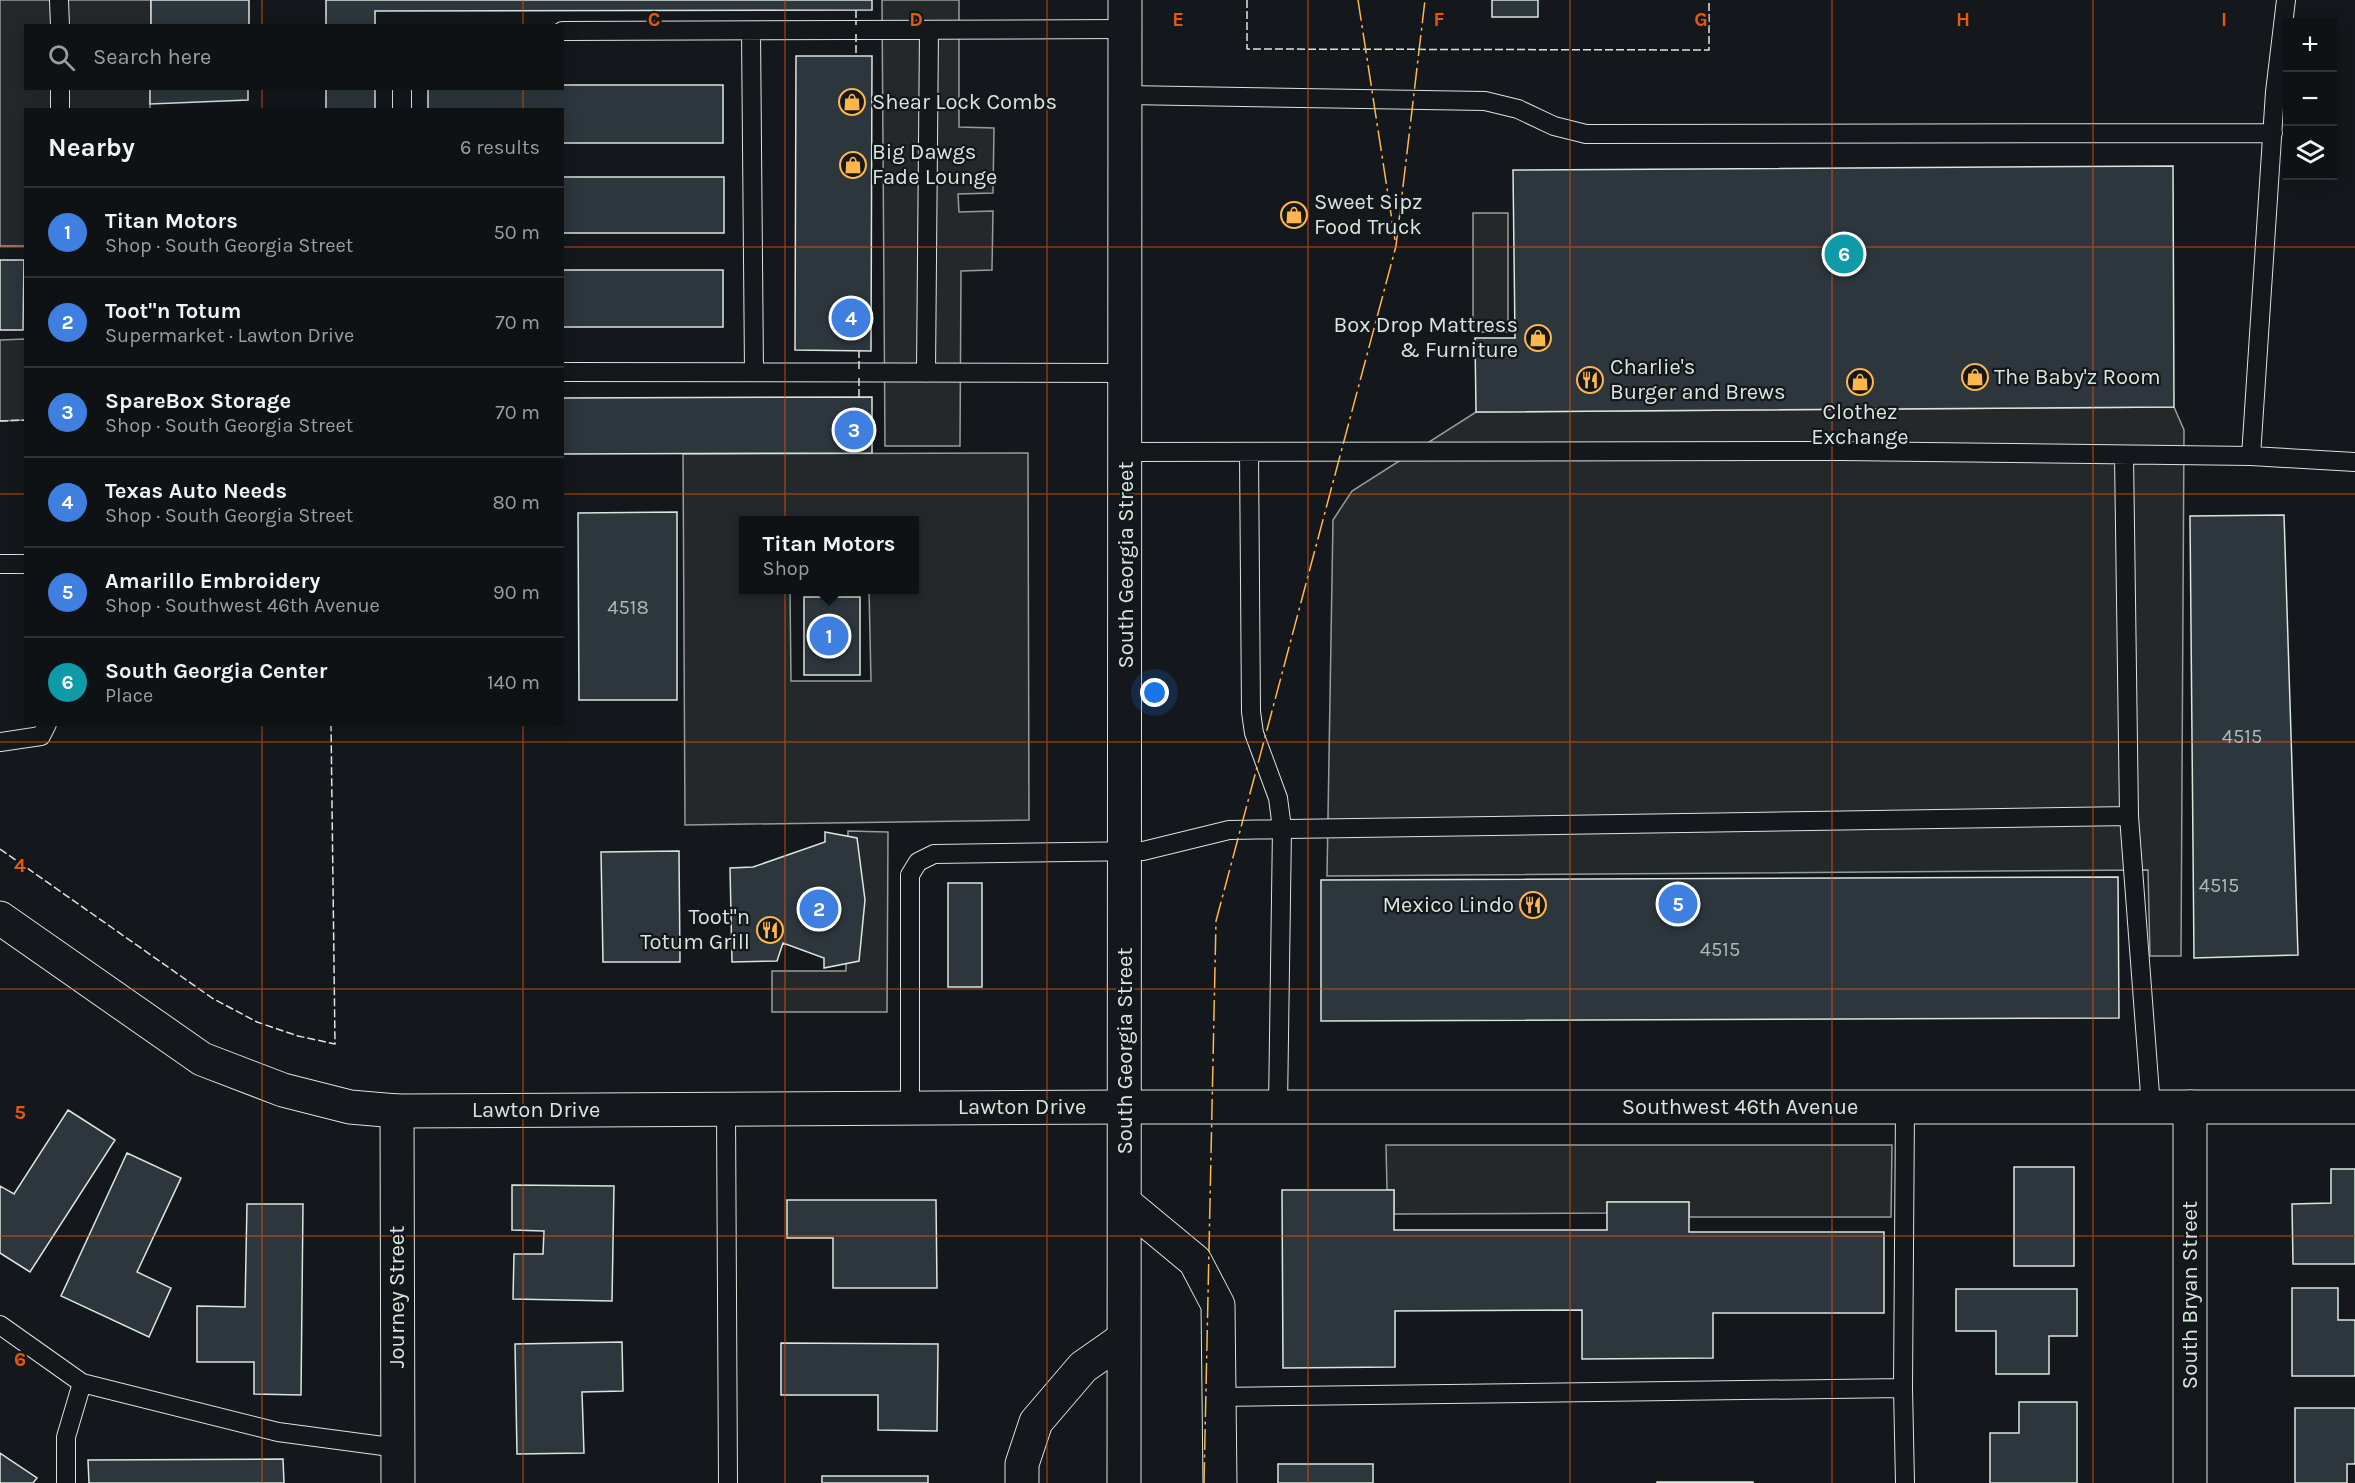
<!DOCTYPE html>
<html lang="en">
<head>
<meta charset="utf-8">
<style>
  :root { --surface:#0f1215; --page:#181b1e; --text:#f1f3f6; --muted:#9b9ea0; --line:#2f3234; --accent:#8c9099 }
  body { margin:0; font-family:Karla,sans-serif; background:var(--page); color:var(--text) }
  .controls { position:absolute; right:18px; top:18px; display:grid; overflow:hidden; border-radius:0px; box-shadow:0 3px 15px #0003 }
  .controls button { width:54px; height:54px; display:grid; place-items:center; padding:0; border:0; border-bottom:2px solid var(--line); background:var(--surface); color:var(--text); font:30px sans-serif }
  .you { position:absolute; left:1155px; top:693px; width:21px; height:21px; margin:-15px; border:4px solid #fff; border-radius:50%; background:#1a73e8; box-shadow:0 0 0 9px #1a73e833 }
  .badge { display:grid; place-items:center; width:39px; height:39px; border-radius:50%; background:var(--accent); color:#fff; font-size:20px; font-weight:700 }
  .pin { position:absolute; translate:-50% -50%; border:3px solid #fff; box-shadow:0 2px 6px #0006 }
  .popup { position:absolute; left:739px; top:516px; width:180px; height:78px; box-sizing:border-box; display:grid; place-content:center; border-radius:0px; background:var(--surface); filter:drop-shadow(0 2px 4px #0005); font-size:20px; white-space:nowrap; color:var(--muted) }
  .popup b { font-size:22px; color:var(--text) }
  .popup::after { content:''; position:absolute; left:50%; top:100%; margin-left:-12px; border:12px solid transparent; border-top-color:var(--surface) }
  .list { margin:0; padding:0; list-style:none }
  h2 { display:flex; justify-content:space-between; align-items:center; height:78px; margin:0; padding:0 24px; font-size:26px }
  h2 small { font-size:20px; font-weight:400; color:var(--muted) }
  .list li { display:grid; grid-template-columns:39px 1fr auto; gap:18px; align-items:center; box-sizing:border-box; height:90px; padding:0 24px; border-top:2px solid var(--line) }
  .list b { display:block; font-size:22px; white-space:nowrap }
  .list p { margin:0; font-size:20px; white-space:nowrap; color:var(--muted) }
  .list em { font-size:20px; font-style:normal; color:var(--muted) }
  .icon { flex:none; width:33px; height:33px; fill:none; stroke:currentColor; stroke-width:2; stroke-linecap:round; stroke-linejoin:round }
  .map { position:relative; flex:none; width:2355px; height:1483px; overflow:hidden }
  .search { position:absolute; background:var(--surface); box-shadow:0 3px 15px #0003; left:24px; top:24px; width:540px; height:66px; display:flex; align-items:center; gap:15px; box-sizing:border-box; padding:0 21px; border-radius:0px; color:var(--muted); font-size:22px }
  .panel { position:absolute; background:var(--surface); box-shadow:0 3px 15px #0003; left:24px; top:108px; width:540px; height:618px; border-radius:0px }
  .map>svg:first-child { display:block }
  .parking { fill:#24282b; stroke:#939e99; stroke-width:1.5; fill-rule:evenodd }
  .building { fill:#2c363c; stroke:#d8e6dc; stroke-width:1.5 }
  .lines { fill:none; stroke-linecap:round; stroke-linejoin:round }
  .service-casing { stroke:#d8e6dc; stroke-width:20 }
  .minor-casing { stroke:#d8e6dc; stroke-width:35 }
  .tertiary-casing { stroke:#d8e6dc; stroke-width:35 }
  .secondary-casing { stroke:#d8e6dc; stroke-width:35 }
  .service { stroke:#14181c; stroke-width:18 }
  .minor { stroke:#14181c; stroke-width:33 }
  .tertiary { stroke:#14181c; stroke-width:33 }
  .secondary { stroke:#14181c; stroke-width:33 }
  .fence { stroke:#d8e6dc; stroke-width:1.5; stroke-dasharray:8 3; stroke-linecap:butt }
  .power { stroke:#ffb74d; stroke-width:1.5; stroke-dasharray:21 4.5 3 4.5; stroke-linecap:butt }
  .grid { fill:none; stroke:#e8590c; stroke-width:1.5; stroke-opacity:0.55 }
  .labels { text-anchor:middle; dominant-baseline:central; stroke-width:4.5; stroke-linejoin:round; paint-order:stroke }
  .number-label { font-size:20px; fill:#adbab4 }
  .poi-label { font-size:22px; fill:#d8e6dc; stroke:#14181c; text-anchor:start }
  .street-label { font-size:22px; fill:#d8e6dc; stroke:#14181c }
  .grid-label { font-size:20px; text-anchor:middle; font-weight:bold; fill:#e8590c; stroke:#14181c; stroke-width:4.5; stroke-linejoin:round; paint-order:stroke }
</style>
</head>
<body>
<div class="map">
<svg width="2355" height="1483" viewBox="0 0 2355 1483">
  <rect width="100%" height="100%" fill="#14181c"/>
  <path class="parking" d="M0 0H151V25L26 26V88L150 89V109L26 110 25 246H0Z
    M882 0H959V127L994 128 993 193 958 194 959 212 993 211 992 270 961 271 960 446H885Z
    M1473 213H1508V332H1473Z
    M25 339V420L0 421V340Z
    M2174 407 2184 430 2181 956H2150L2148 870 1327 876 1333 520 1352 491 1476 412Z
    M1028 453 1029 820 685 825 683 454ZM744 520H914V590H869L871 681H791L790 590H744Z
    M848 831 888 832 887 1012H772V971H846Z
    M1386 1145H1892L1891 1217H1689V1202H1607V1213L1394 1214V1190H1387Z"/>
  <path class="building" d="M151 0H249V26H151Z
    M326 0H872V10L375 11V26H326Z
    M1492 0H1538V17H1492Z
    M796 56H872L871 351 795 350Z
    M562 85H723V143H562V110H428V88H562Z
    M150 88H248V100L150 104Z
    M326 88H375V110H326Z
    M2173 166 2174 407 1476 412 1475 338H1515L1513 170Z
    M562 177H724V233H562Z
    M0 260H24L23 330H0Z
    M562 270H723V327H562Z
    M872 397V453L562 454V398Z
    M677 512V700H579L578 513Z
    M2284 515 2298 955 2194 958 2190 516Z
    M804 597H860V675H804Z
    M825 832 857 838 865 900 859 961 824 968V958L783 943 777 961 732 962 730 868 753 867 825 842Z
    M679 851 680 962H603L601 852Z
    M2118 877 2119 1018 1321 1021V880Z
    M948 883H982V987H948Z
    M68 1110 115 1140 30 1272 0 1253V1186L14 1194Z
    M127 1153 181 1178 137 1272 171 1288 149 1337 61 1296Z
    M2014 1167H2074V1266H2014Z
    M2331 1169H2355V1264H2293L2292 1204 2331 1203Z
    M512 1185 614 1186 612 1301 513 1299 514 1254H543L544 1231 512 1230Z
    M1282 1190H1394V1230H1607V1202H1689V1232H1884V1313H1713V1358L1582 1359V1310L1395 1311V1367L1283 1368Z
    M787 1200H936L937 1288H833V1238H787Z
    M247 1204H303L301 1395 254 1394V1362H197V1306L245 1307Z
    M2292 1288H2338V1320H2355V1376H2292Z
    M1956 1289H2077V1336H2049V1374H1996V1331H1956Z
    M622 1342 623 1391 582 1392 584 1453 517 1454 515 1344Z
    M781 1343 938 1344 937 1431 878 1430V1395H781Z
    M2019 1402H2077V1483H1990V1433H2019Z
    M2295 1408H2355V1464H2347V1483H2295Z
    M0 1453 37 1478 33 1483H0Z
    M283 1459 284 1483H89L88 1460Z
    M1278 1464H1373V1483H1278Z
    M822 1476H928V1483H822Z
    M1657 1482H1753V1483H1657Z"/>
  <g class="lines">
    <defs>
      <path id="service" d="M59 0 60 26
        M562 31 1125 29
        M751 31 754 372
        M60 88V110
        M402 88V110
        M1126 95 1485 101 1518 109 1554 126 1586 134 2273 133
        M562 372 1126 373
        M926 373 929 30
        M1126 452 1841 451 2251 456 2355 462
        M1249 452 1251 712 1254 733 1278 798 1282 828 1278 1107
        M2124 455 2129 816 2151 1107
        M2251 456 2275 92 2286 0
        M0 564H26
        M0 742 41 736 47 724
        M910 1108V875L918 862 934 854 1143 851 1229 830 2129 816
        M726 1109 728 1483
        M0 1325 82 1383 278 1432 398 1448
        M1903 1388 1905 1107
        M1219 1397 1903 1388 1905 1483
        M66 1483V1437L82 1383"/>
      <path id="minor" d="M397 1111 398 1483
        M1125 1203 1195 1261 1218 1305 1220 1483
        M1022 1483V1464L1036 1422 1083 1367 1123 1339
        M2190 1483V1107"/>
      <path id="tertiary" d="M0 918 202 1059 283 1090 350 1107 397 1111 1125 1107H2355"/>
      <path id="secondary" d="M1124 1483 1125 0"/>
    </defs>
    <use href="#service" class="service-casing"/>
    <use href="#minor" class="minor-casing"/>
    <use href="#tertiary" class="tertiary-casing"/>
    <use href="#secondary" class="secondary-casing"/>
    <use href="#service" class="service"/>
    <use href="#minor" class="minor"/>
    <use href="#tertiary" class="tertiary"/>
    <use href="#secondary" class="secondary"/>
    <path class="fence" d="M1247 0V49L1709 50V0
      M856 10V25
      M856 34V56
      M859 369V351
      M859 378V397
      M0 421 26 420
      M0 849 212 998 257 1022 298 1036 335 1044 331 724"/>
    <path class="power" d="M1358 0 1395 240
      M1204 1483 1216 921 1396 246 1425 0"/>
  </g>
  <path class="grid" d="M262 0V26M523 0V26M785 0V1483M1047 0V1483M1308 0V1483M1570 0V1483M1832 0V1483M2093 0V1483M262 88V110M523 88V110M0 247H26M562 247H2355M0 494H26M562 494H2355M262 724V1483M523 724V1483M0 742H2355M0 989H2355M0 1236H2355"/>
  <defs>
    <symbol id="shop-ring" viewBox="-11 -11 22 22"><circle r="9.5" fill="#14181c" stroke="#ffb74d" stroke-width="1.5"/><path d="M-5-2.5h2.3a2.7 3.5 0 0 1 5.4 0H5L5.5 6h-11ZM-1.5-2.5h3a1.5 2.3 0 0 0-3 0Z" fill="#ffb74d"/></symbol>
    <symbol id="restaurant-ring" viewBox="-11 -11 22 22"><circle r="9.5" fill="#14181c" stroke="#ffb74d" stroke-width="1.5"/><path d="M-5-6h1v4h1v-4h1v4h1v-4h1v5L-1.5 .5V6h-2V.5L-5-1ZM5-6V6H3V1.5H1.5Q1.5-4 5-6Z" fill="#ffb74d"/></symbol>
  </defs>
  <g fill-rule="evenodd">
    <use href="#shop-ring" x="837" y="87" width="30" height="30"/>
    <use href="#shop-ring" x="838" y="150" width="30" height="30"/>
    <use href="#shop-ring" x="1279" y="200" width="30" height="30"/>
    <use href="#shop-ring" x="1523" y="323" width="30" height="30"/>
    <use href="#shop-ring" x="1960" y="362" width="30" height="30"/>
    <use href="#restaurant-ring" x="1575" y="365" width="30" height="30"/>
    <use href="#shop-ring" x="1845" y="367" width="30" height="30"/>
    <use href="#restaurant-ring" x="1518" y="890" width="30" height="30"/>
    <use href="#restaurant-ring" x="755" y="915" width="30" height="30"/>
  </g>
  <g class="labels">
    <g class="number-label">
      <text x="628" y="607">4518</text>
      <text x="2242" y="736">4515</text>
      <text x="2219" y="885">4515</text>
      <text x="1720" y="949">4515</text>
    </g>
    <g class="poi-label">
      <text x="872" y="102">Shear Lock Combs</text>
      <text x="872" y="152">Big Dawgs<tspan x="872" dy="25">Fade Lounge</tspan></text>
      <text x="1314" y="202">Sweet Sipz<tspan x="1314" dy="25">Food Truck</tspan></text>
      <text x="1518" y="325" text-anchor="end">Box Drop Mattress<tspan x="1518" dy="25">&amp; Furniture</tspan></text>
      <text x="1610" y="367">Charlie's<tspan x="1610" dy="25">Burger and Brews</tspan></text>
      <text x="1994" y="377">The Baby'z Room</text>
      <text x="1860" y="412" text-anchor="middle">Clothez<tspan x="1860" dy="25">Exchange</tspan></text>
      <text x="1514" y="905" text-anchor="end">Mexico Lindo</text>
      <text x="750" y="917" text-anchor="end">Toot"n<tspan x="750" dy="25">Totum Grill</tspan></text>
    </g>
    <g class="street-label">
      <text transform="translate(1126 565) rotate(-90)">South Georgia Street</text>
      <text transform="translate(1125 1051) rotate(-90)">South Georgia Street</text>
      <text x="1022" y="1107">Lawton Drive</text>
      <text x="1740" y="1107">Southwest 46th Avenue</text>
      <text x="536" y="1110">Lawton Drive</text>
      <text transform="translate(2190 1295) rotate(-90)">South Bryan Street</text>
      <text transform="translate(397 1297) rotate(-90)">Journey Street</text>
    </g>
  </g>
  <g class="grid-label">
    <text x="654" y="26">C</text>
    <text x="916" y="26">D</text>
    <text x="1178" y="26">E</text>
    <text x="1439" y="26">F</text>
    <text x="1701" y="26">G</text>
    <text x="1963" y="26">H</text>
    <text x="2224" y="26">I</text>
    <text x="20" y="872">4</text>
    <text x="20" y="1119">5</text>
    <text x="20" y="1366">6</text>
  </g>
</svg>
<div class="controls">
<button>+</button>
<button>−</button>
<button><svg class="icon" aria-label="layers" viewBox="0 0 24 24"><path d="M12 4l9 5-9 5-9-5zM3 14l9 5 9-5"/></svg></button>
</div>
<div class="you"></div>
<div class="pin badge" style="left:829px;top:636px;background:#3f7fe0">1</div>
<div class="popup"><b>Titan Motors</b>Shop</div>
<div class="pin badge" style="left:819px;top:909px;background:#3f7fe0">2</div>
<div class="pin badge" style="left:854px;top:430px;background:#3f7fe0">3</div>
<div class="pin badge" style="left:851px;top:318px;background:#3f7fe0">4</div>
<div class="pin badge" style="left:1678px;top:904px;background:#3f7fe0">5</div>
<div class="pin badge" style="left:1844px;top:254px;background:#0f9aa8">6</div>
<div class="search"><svg class="icon" aria-label="search" viewBox="0 0 24 24"><circle cx="10" cy="10" r="6"/><path d="M15 15l6 6"/></svg>Search here</div>
<section class="panel">
<h2>Nearby<small>6 results</small></h2>
<ul class="list">
<li><span class="badge" style="background:#3f7fe0">1</span><div><b>Titan Motors</b><p>Shop · South Georgia Street</p></div><em>50 m</em></li>
<li><span class="badge" style="background:#3f7fe0">2</span><div><b>Toot&quot;n Totum</b><p>Supermarket · Lawton Drive</p></div><em>70 m</em></li>
<li><span class="badge" style="background:#3f7fe0">3</span><div><b>SpareBox Storage</b><p>Shop · South Georgia Street</p></div><em>70 m</em></li>
<li><span class="badge" style="background:#3f7fe0">4</span><div><b>Texas Auto Needs</b><p>Shop · South Georgia Street</p></div><em>80 m</em></li>
<li><span class="badge" style="background:#3f7fe0">5</span><div><b>Amarillo Embroidery</b><p>Shop · Southwest 46th Avenue</p></div><em>90 m</em></li>
<li><span class="badge" style="background:#0f9aa8">6</span><div><b>South Georgia Center</b><p>Place</p></div><em>140 m</em></li>
</ul>
</section>
</div>
</body>
</html>
